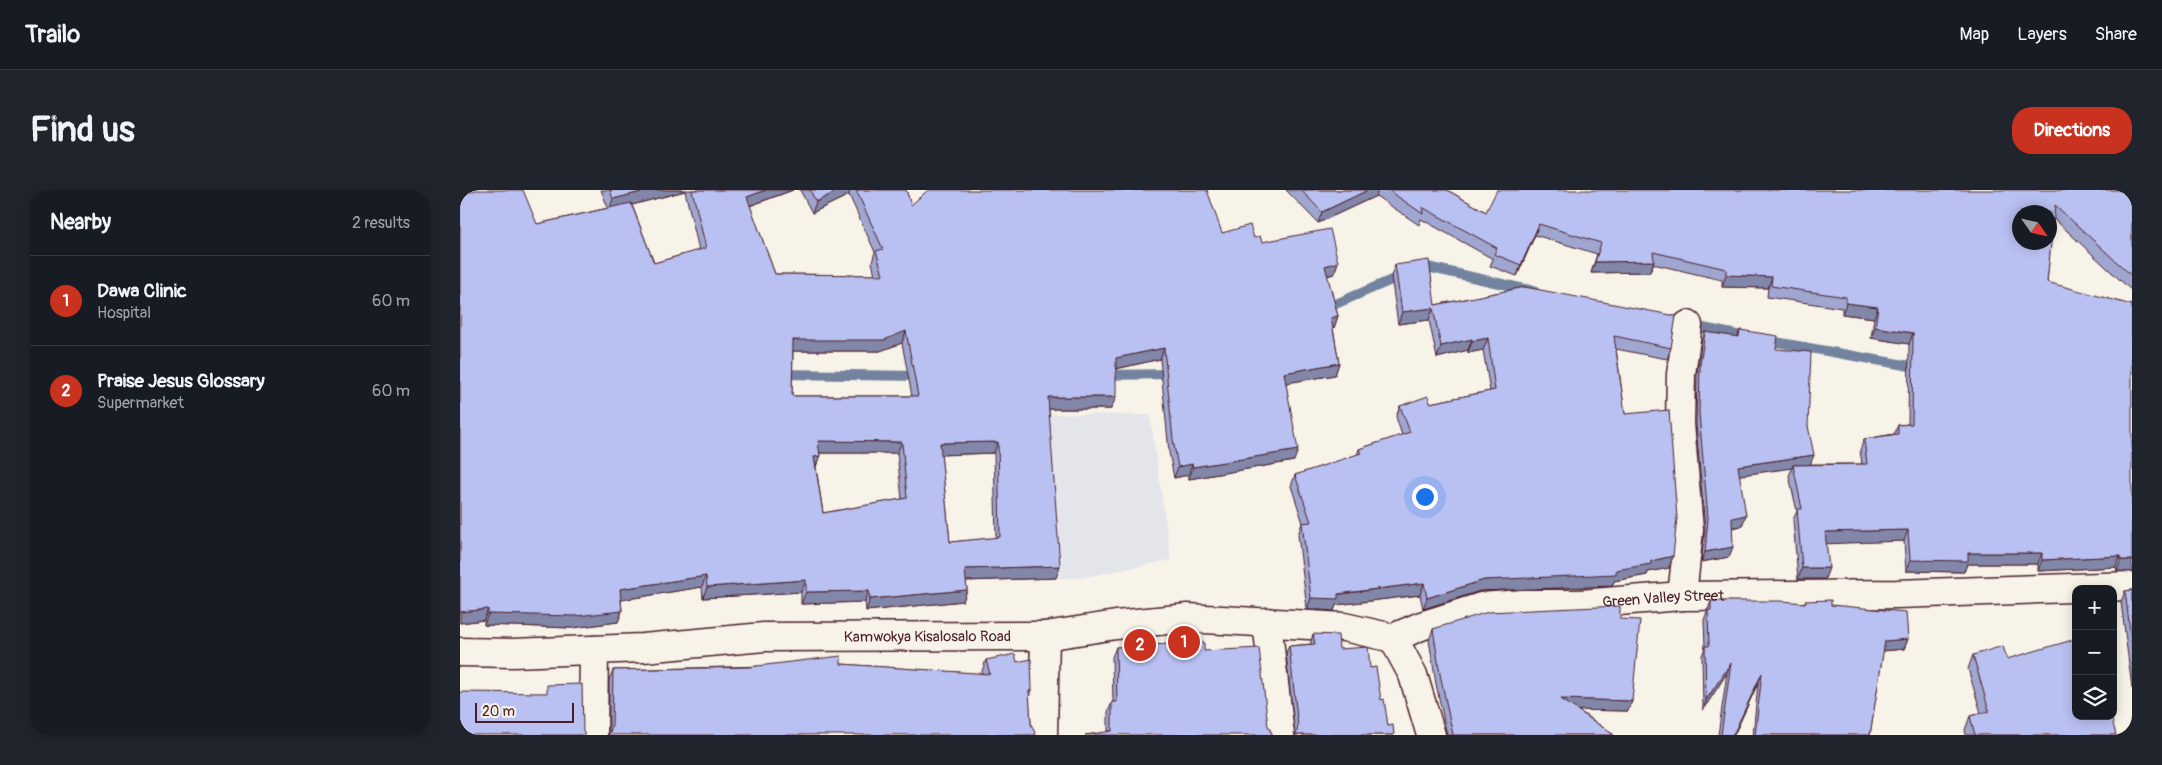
<!DOCTYPE html>
<html lang="en">
<head>
<meta charset="utf-8">
<style>
  :root { --surface:#171b24; --page:#20242c; --text:#f1f3f6; --muted:#9ea1a6; --line:#363941; --accent:#c8321e }
  body { margin:0; font-family:Pangolin,sans-serif; background:var(--page); color:var(--text) }
  .controls { position:absolute; right:15px; bottom:15px; display:grid; overflow:hidden; border-radius:10px; box-shadow:0 2px 12px #0003 }
  .controls button { width:45px; height:45px; display:grid; place-items:center; padding:0; border:0; border-bottom:1px solid var(--line); background:var(--surface); color:var(--text); font:25px sans-serif }
  .compass { position:absolute; left:1552px; top:15px; width:45px; height:45px; border-radius:50%; background:var(--surface); box-shadow:0 2px 12px #0003; rotate:124deg }
  .scale { position:absolute; left:15px; bottom:12px; width:99px; box-sizing:border-box; padding-left:5px; border:2px solid #4a1f2b; border-top:0; font-size:14px; line-height:18px; white-space:nowrap; color:#4a1f2b; -webkit-text-stroke:4px #f7f3e8; paint-order:stroke }
  .you { position:absolute; left:964px; top:306px; width:18px; height:18px; margin:-12px; border:4px solid #fff; border-radius:50%; background:#1a73e8; box-shadow:0 0 0 8px #1a73e833 }
  .badge { display:grid; place-items:center; width:32px; height:32px; border-radius:50%; background:var(--accent); color:#fff; font-size:16px; font-weight:700 }
  .pin { position:absolute; translate:-50% -50%; border:2px solid #fff; box-shadow:0 1px 5px #0006 }
  .list { margin:0; padding:0; list-style:none }
  h2 { display:flex; justify-content:space-between; align-items:center; height:65px; margin:0; padding:0 20px; font-size:21px }
  h2 small { font-size:16px; font-weight:400; color:var(--muted) }
  .list li { display:grid; grid-template-columns:32px 1fr auto; gap:15px; align-items:center; box-sizing:border-box; height:90px; padding:0 20px; border-top:1px solid var(--line) }
  .list b { display:block; font-size:19px; white-space:nowrap }
  .list p { margin:0; font-size:16px; white-space:nowrap; color:var(--muted) }
  .list em { font-size:16px; font-style:normal; color:var(--muted) }
  .icon { flex:none; width:28px; height:28px; fill:none; stroke:currentColor; stroke-width:2; stroke-linecap:round; stroke-linejoin:round }
  .map { position:relative; flex:none; width:1672px; height:545px; overflow:hidden; border-radius:20px }
  header { display:flex; align-items:center; gap:30px; box-sizing:border-box; height:70px; padding:0 25px; background:var(--surface); border-bottom:1px solid var(--line) }
  header strong { font-size:24px }
  nav { display:flex; gap:28px; margin-inline-start:auto; font-size:18px }
  .intro { display:flex; align-items:center; justify-content:space-between; box-sizing:border-box; height:120px; padding:0 30px }
  h1 { margin:0; font-size:35px }
  .button { padding:12px 22px; border-radius:20px; background:var(--accent); color:#fff; font-size:18px; font-weight:700 }
  main { display:flex; gap:30px; padding:0 30px }
  aside { flex:1; background:var(--surface); border-radius:20px; box-shadow:0 2px 12px #0003 }
  .map>svg:first-child { display:block }
  .built { fill:#e4e4eb }
  .lines { fill:none; stroke-linecap:round; stroke-linejoin:round }
  .stream { stroke:#73839f; stroke-width:10 }
  .minor-casing { stroke:#4a1f2b; stroke-width:31 }
  .minor { stroke:#f7f3e8; stroke-width:28 }
  .wall { fill:#9fa6d0; stroke:#4a1f2b; fill-rule:evenodd }
  .shaded-wall { fill:#8287a9; stroke:#4a1f2b }
  .building { fill:#b9c1f2; stroke:#4a1f2b; fill-rule:evenodd }
  .labels { text-anchor:middle; dominant-baseline:central; stroke-width:5; stroke-linejoin:round; paint-order:stroke }
  .street-label { font-size:15px; fill:#4a1f2b; stroke:#f7f3e8 }
</style>
</head>
<body>
<header>
<strong>Trailo</strong>
<nav><a>Map</a><a>Layers</a><a>Share</a></nav>
</header>
<div class="intro"><h1>Find us</h1><a class="button">Directions</a></div>
<main>
<aside>
<h2>Nearby<small>2 results</small></h2>
<ul class="list">
<li><span class="badge">1</span><div><b>Dawa Clinic</b><p>Hospital</p></div><em>60 m</em></li>
<li><span class="badge">2</span><div><b>Praise Jesus Glossary</b><p>Supermarket</p></div><em>60 m</em></li>
</ul>
</aside>
<div class="map">
<svg width="1672" height="545" viewBox="0 0 1672 545">
  <rect width="100%" height="100%" fill="#f7f3e8"/>
  <filter id="ink" filterUnits="userSpaceOnUse"><feTurbulence type="fractalNoise" baseFrequency=".02" numOctaves="2"/><feDisplacementMap in="SourceGraphic" scale="10" xChannelSelector="R" yChannelSelector="G"/><feConvolveMatrix kernelMatrix="1 2 1 2 8 2 1 2 1" color-interpolation-filters="sRGB"/></filter>
  <g filter="url(#ink)">
    <path class="built" d="M585 224 690 225 711 370 620 388H596Z"/>
    <g class="lines">
      <path class="stream" d="M959 78 963 76 1074 101
        M864 119 943 85
        M1229 135 1291 148
        M1305 150 1461 178
        M320 184 461 186
        M643 185 713 184"/>
      <defs>
        <g id="minor">
          <path d="M1222 406 1229 340 1220 234 1221 184 1228 135"/>
          <path d="M807 432 820 545"/>
          <path id="s1" d="M933 448 961 436 1021 417 1062 414H1120L1222 406 1437 404 1672 396"/>
          <path d="M933 448 953 485 971 545"/>
          <path id="s2" d="M0 462 53 463 183 458 304 447 585 446 656 435 728 428 884 437 933 448"/>
          <path d="M133 545 134 460"/>
          <path d="M583 545 585 446"/>
        </g>
      </defs>
      <use href="#minor" class="minor-casing"/>
      <use href="#minor" class="minor"/>
    </g>
    <path class="wall" d="M141 0H333L290 16 315 84 415 85 412 72 415 62 389 5 352 23 340 0H446L451 15 762 43 794 48 802 52 878 72 874 84 867 86 878 126 874 138H873L879 173 875 185 826 193 834 271 729 289 728 285 714 288 709 262 700 169 656 179 651 219H589L596 388 506 391 507 400 503 411 406 421 405 412 341 414V402L243 408 242 397 161 410 162 421 158 432 112 438 24 435V430L0 433V6L77 34 148 18ZM225 1 239 60 194 73 172 15ZM442 153 452 206H332L333 161H420ZM359 263H437L442 309 363 323 356 277 360 266ZM534 263 536 348 490 352 481 265Z
      M826 0H987L1026 22 1672 0V101L1593 28 1587 92 1672 382 1657 381 1656 377 1578 381V374H1507L1504 382 1446 381 1444 351 1366 353 1365 389H1338L1333 330 1337 321 1329 286 1332 278 1279 285 1282 336 1272 338 1269 367 1241 372 1245 339 1236 234 1237 185 1241 153 1245 142 1277 147 1280 140 1316 159 1348 236 1350 274H1402L1400 260 1404 249 1434 244 1438 235 1448 234 1449 154 1411 148 1414 128 1382 124V118L1307 107 1308 98 1262 97V90L1193 74 1190 82 1131 83 1137 64 1075 45 1057 86 1030 76 1033 69 961 29 959 35 916 6 858 33Z
      M935 75 975 115 1065 97 1211 158 1207 169 1156 159 1165 224 1213 366 1209 378 1188 382 1187 385 1154 391 1152 396 1020 401 963 419 960 405 876 415 874 421 847 419 838 345 842 333H843L831 296 835 285 897 265 899 259 942 245 936 227 940 216 970 213 1030 201 1023 160 1008 163V160L977 168 969 130 938 134 931 86Z
      M1672 400V498L1661 412 1665 401Z
      M1251 411 1344 413 1345 411 1371 415 1448 449 1444 459 1423 461 1410 545H1293L1298 493 1274 545H1258L1267 483 1243 520 1242 466 1245 457 1244 430Z
      M1160 429 1172 511 1168 521 1118 520 1154 545H987L976 494 969 450 973 439Z
      M853 444 910 478 921 510 928 536 934 545H835L826 463 829 456 851 454V451Z
      M656 457 744 461 808 536 812 544 648 541V522L652 512H653L652 467Z
      M1513 465 1547 469 1656 545H1506L1505 540 1510 526 1521 523 1508 479Z
      M526 470 557 472 572 500 569 508 571 534 149 544V490L153 480 381 474 523 484 522 481Z"/>
    <path class="shaded-wall" d="M189 0H226L225 1 149 21 153 9Z
      M306 0H333L283 18 287 7Z
      M379 0H390L389 5 352 23 356 12Z
      M908 0H918L916 6 858 33 862 22Z
      M1079 34 1075 45 1057 86 1061 75Z
      M1194 71 1190 82 1131 83 1135 72Z
      M878 72 874 84 861 87 865 76Z
      M1266 85 1312 87 1308 98 1262 97Z
      M1386 113 1418 117 1414 128 1382 124Z
      M973 118 969 130 938 134 942 122Z
      M878 126 874 138 867 140 871 128Z
      M1415 137 1453 143 1449 154 1411 148Z
      M446 141 442 153 420 161H329L333 150Z
      M1028 148 1023 160 1008 163 1012 151Z
      M1012 149 1008 160 977 168 981 156Z
      M704 158 700 169 651 180 656 168Z
      M879 173 875 185 820 194 824 183Z
      M588 207H656L651 219H584Z
      M358 251 442 252 437 263H354Z
      M538 252 534 263 476 265 480 253Z
      M838 260 834 271 729 289 733 277Z
      M1354 265 1350 275H1333L1332 278 1274 286 1278 276Z
      M360 266 355 278 354 267Z
      M732 274 728 285 714 288 718 277Z
      M1286 325 1282 336 1268 338 1272 328Z
      M1448 340 1444 351 1361 354 1365 342Z
      M1273 357 1269 367 1241 372 1245 362Z
      M1508 363H1582L1578 374H1507L1504 382 1446 381 1450 370Z
      M1213 366 1209 378 1188 382 1187 385 1154 391 1152 396 1020 401 963 419 967 408 1024 390 1156 380 1191 371Z
      M1660 366 1656 377 1578 381 1582 370Z
      M1661 370H1672V382L1657 381Z
      M600 376 596 388 501 391 505 379Z
      M1342 378H1369L1365 389H1338Z
      M246 386 242 397 155 411 160 399Z
      M346 390 341 402 243 408 247 397Z
      M964 393 960 405 876 415 874 421 847 419 851 408Z
      M507 400 503 411 406 421 410 409Z
      M409 401 405 412 341 414 346 402Z
      M28 419 24 430 0 433V422Z
      M162 421 158 432 112 438 24 435 28 424Z
      M1448 449 1444 459 1421 461 1425 451Z
      M1271 473 1267 483 1243 520 1246 510Z
      M1302 483 1298 493 1274 545H1273Z
      M1101 509 1172 511 1168 521 1098 520Z"/>
    <path class="building" d="M15 0H63L77 34 171 13 194 73 246 58 232 0H306L287 7 315 84 423 85 416 61 423 59 396 0H446L451 15 468 0H747L762 43 790 35 794 48 800 46 802 52 870 39 878 72 865 76 878 126 871 128 879 173 824 183 838 260 733 277 732 274 718 277 713 250 704 158 656 168V207H588L600 376 505 379 507 400 410 409 409 401 346 402V390L247 397 246 386 160 399 162 421 116 426 28 424V419L0 422V6ZM446 141 458 206H332L333 150H424ZM358 251 442 252 447 308 363 323 354 267 360 266ZM538 252 540 347 490 352 480 253Z
      M150 0H189L153 9Z
      M350 0H379L356 12Z
      M841 0H908L862 22Z
      M928 0H987L1026 22 1037 0H1672V86L1595 15 1587 92 1672 115V370H1661L1660 366 1582 370V363H1508V371L1450 370 1448 340 1365 342 1369 378H1342L1337 319H1342L1333 275 1407 274 1404 249 1438 244V235L1452 234 1453 143 1415 137 1418 117 1386 113V107L1311 96 1312 87 1266 85V79L1193 62 1194 71 1135 72 1141 53 1079 34 1061 75 1034 64 1037 58 962 17 963 24ZM1560 22H1590V52H1560Z
      M969 70 975 115 1065 97 1216 126 1211 158 1154 146 1165 224 1209 220 1217 328 1213 366 1191 371V374L1156 380V384L1024 390 967 408 964 393 878 404V409L851 408 842 333 851 332 835 285 901 263 899 259 950 242 940 216 968 206 970 213 1035 200 1028 148 1012 151V149L981 156 973 118 942 122 935 75Z
      M1280 140 1318 146 1316 159 1351 162 1348 236 1354 265 1278 276 1286 325 1272 328 1273 357 1245 362 1248 328 1239 223 1240 175 1245 142 1279 147Z
      M1672 400V456L1665 401Z
      M1371 410V415L1446 422 1448 449 1425 451 1410 545H1295L1302 483 1273 545H1261L1271 473 1246 510 1245 456H1249L1248 420H1251V411H1321L1345 413V411Z
      M1160 416V429L1180 430 1172 511 1101 509 1154 545H993L980 484 973 439 1028 422Z
      M853 444 878 445 879 459 908 457 910 478 916 477 921 510 924 509 928 536 933 535 934 545H836L838 536 829 456 855 454Z
      M1616 449V526H1651L1656 545H1515L1510 526 1529 521 1513 465 1543 456 1547 469Z
      M744 452V461L799 458 808 536 812 544 813 545H625L652 541V512H657L656 457Z
      M555 464 557 472 571 469 572 500 569 501 571 534 576 545H148L150 542 152 535 153 480 289 477 381 466V474L530 484 526 470Z
      M122 494 123 542 126 545H0V502L87 503V495Z"/>
  </g>
  <g class="labels">
    <g class="street-label">
      <text stroke="none"><textPath href="#s1" startOffset="276">Green Valley Street</textPath></text>
      <text stroke="none"><textPath href="#s2" startOffset="468">Kamwokya Kisalosalo Road</textPath></text>
    </g>
  </g>
</svg>
<div class="controls">
<button>+</button>
<button>−</button>
<button><svg class="icon" aria-label="layers" viewBox="0 0 24 24"><path d="M12 4l9 5-9 5-9-5zM3 14l9 5 9-5"/></svg></button>
</div>
<svg class="compass" viewBox="-18 -18 36 36"><path d="M0-13l5 13h-10z" fill="#e53935"/><path d="M0 13l5-13h-10z" fill="#9ea1a6"/></svg>
<div class="scale">20 m</div>
<div class="you"></div>
<div class="pin badge" style="left:724px;top:452px">1</div>
<div class="pin badge" style="left:680px;top:455px">2</div>
</div>
</main>
</body>
</html>
